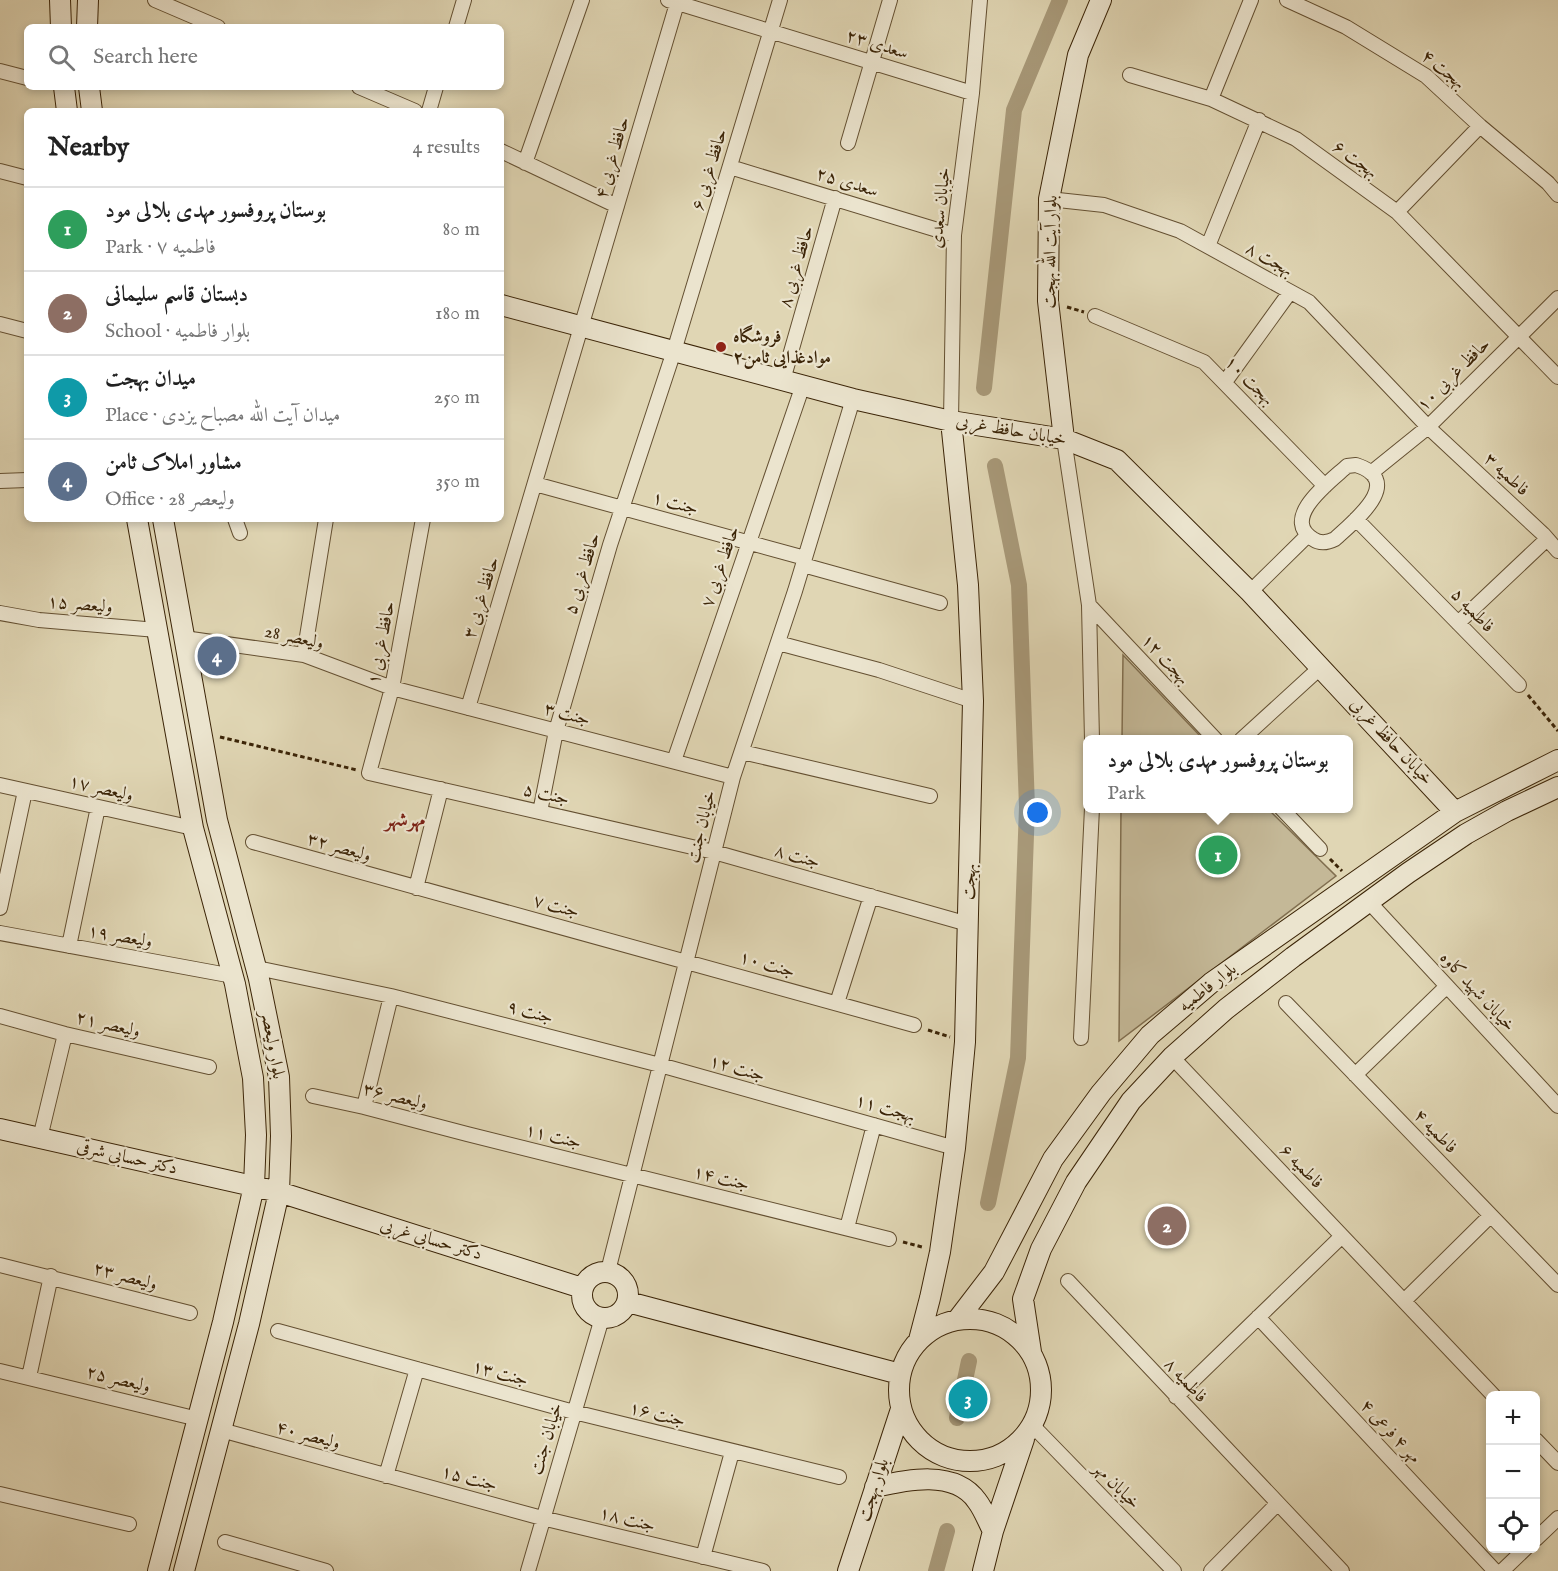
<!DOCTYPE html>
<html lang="en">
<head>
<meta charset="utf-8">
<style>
  :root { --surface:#fff; --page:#f6f6f6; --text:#222; --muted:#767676; --line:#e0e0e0; --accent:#d93025 }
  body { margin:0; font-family:"IM FELL English",Amiri,serif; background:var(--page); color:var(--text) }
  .controls { position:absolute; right:18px; bottom:18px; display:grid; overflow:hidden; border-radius:9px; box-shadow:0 3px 9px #0003 }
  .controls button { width:54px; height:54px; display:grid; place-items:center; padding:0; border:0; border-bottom:2px solid var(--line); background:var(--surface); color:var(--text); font:30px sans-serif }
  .you { position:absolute; left:1038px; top:813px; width:21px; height:21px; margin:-15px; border:4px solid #fff; border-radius:50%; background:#1a73e8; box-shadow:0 0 0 9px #1a73e833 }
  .badge { display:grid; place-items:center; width:39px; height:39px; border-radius:50%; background:var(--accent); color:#fff; font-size:20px; font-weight:700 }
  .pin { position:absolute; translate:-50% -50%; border:3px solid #fff; box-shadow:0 2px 6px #0006 }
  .popup { position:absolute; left:1083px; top:735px; width:270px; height:78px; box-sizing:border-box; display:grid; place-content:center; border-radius:9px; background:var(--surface); filter:drop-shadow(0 2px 4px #0005); font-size:20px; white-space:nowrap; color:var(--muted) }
  .popup b { font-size:22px; color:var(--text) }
  .popup::after { content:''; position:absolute; left:50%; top:100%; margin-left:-12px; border:12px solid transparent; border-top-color:var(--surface) }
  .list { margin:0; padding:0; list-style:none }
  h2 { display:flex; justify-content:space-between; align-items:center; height:78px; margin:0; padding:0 24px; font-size:26px }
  h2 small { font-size:20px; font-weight:400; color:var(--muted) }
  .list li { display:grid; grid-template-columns:39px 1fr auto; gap:18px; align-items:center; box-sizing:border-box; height:84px; padding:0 24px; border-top:2px solid var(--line) }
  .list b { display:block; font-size:22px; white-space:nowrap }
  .list p { margin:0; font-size:20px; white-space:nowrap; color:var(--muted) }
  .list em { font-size:20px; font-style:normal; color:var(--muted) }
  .icon { flex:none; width:33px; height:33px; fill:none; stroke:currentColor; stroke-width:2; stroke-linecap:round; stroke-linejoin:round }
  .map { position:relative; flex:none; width:1558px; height:1571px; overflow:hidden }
  .search { position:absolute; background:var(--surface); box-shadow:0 3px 9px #0003; left:24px; top:24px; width:480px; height:66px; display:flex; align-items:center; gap:15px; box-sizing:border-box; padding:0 21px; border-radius:9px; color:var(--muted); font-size:22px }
  .panel { position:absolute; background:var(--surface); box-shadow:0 3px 9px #0003; left:24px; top:108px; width:480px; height:414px; border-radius:9px }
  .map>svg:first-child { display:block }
  .green { fill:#c4b897; stroke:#806e4f; stroke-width:1.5 }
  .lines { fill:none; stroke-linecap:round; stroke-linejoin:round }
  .canal { stroke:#a89979; stroke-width:16 }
  .street-casing { stroke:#645032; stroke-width:16 }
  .secondary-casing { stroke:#3b2407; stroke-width:22 }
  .path { stroke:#3b2407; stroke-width:3; stroke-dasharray:4.5 3; stroke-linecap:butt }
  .street { stroke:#ebe4ce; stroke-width:14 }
  .secondary { stroke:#ebe4ce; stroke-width:20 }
  .poi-dot { fill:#8f2418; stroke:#ebe4ce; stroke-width:2 }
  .labels { text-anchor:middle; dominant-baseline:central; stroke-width:4.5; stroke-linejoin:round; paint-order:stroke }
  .street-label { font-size:18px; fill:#3b2407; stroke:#ebe4ce }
  .poi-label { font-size:18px; font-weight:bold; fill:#3b2407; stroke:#ebe4ce; text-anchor:start }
  .neighbourhood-label { font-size:20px; font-weight:bold; fill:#7a1f14; stroke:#ebe4ce }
</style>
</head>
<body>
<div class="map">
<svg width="1558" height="1571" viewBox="0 0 1558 1571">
  <rect width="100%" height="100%" fill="#e0d6b4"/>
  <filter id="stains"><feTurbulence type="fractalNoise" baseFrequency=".00333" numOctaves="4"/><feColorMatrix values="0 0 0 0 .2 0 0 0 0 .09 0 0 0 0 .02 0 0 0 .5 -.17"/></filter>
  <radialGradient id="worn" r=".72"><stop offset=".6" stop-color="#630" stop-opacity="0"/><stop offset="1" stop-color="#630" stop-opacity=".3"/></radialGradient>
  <path class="green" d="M1123 655 1203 739H1122Z
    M1121 809H1268L1336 876 1119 1041Z"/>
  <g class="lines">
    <path class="canal" d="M984 388 1014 110 1060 0
      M988 1203 1018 1058 1027 807 1019 585 995 466
      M957 1418 969 1361
      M936 1571 947 1531"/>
    <defs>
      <path id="street" d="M155 0 218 27
        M668 0 972 93
        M1287 0 1346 27 1426 76 1480 126 1548 183 1558 195
        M456 27 464 0
        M0 71 27 78
        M1130 75 1211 99 1296 139 1397 212 1558 377
        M359 87 415 111
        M1211 99 1251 0
        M429 111 436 87
        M848 143 890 0
        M501 151 617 206
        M525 163 582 0
        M730 167 954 235
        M0 171 27 178
        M1049 199 1104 205 1180 231 1309 302 1428 427 1543 534 1558 551
        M1397 212 1480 126
        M1208 246 1259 120
        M1095 316 1204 362 1325 486
        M0 324 27 331
        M783 380 835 198
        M1225 382 1290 292
        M951 421 954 235 972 93 980 0
        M1064 439 1089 605 1092 740
        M1356 465C1406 481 1354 521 1335 539 1327 543 1320 544 1313 539 1279 518 1332 480 1347 466Z
        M1371 473 1428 427 1558 298
        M0 481 27 480
        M535 484 805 558
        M235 519 240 533
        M423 519 392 688 369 773 714 852 968 924
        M1356 519 1519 685
        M803 565 940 603
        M1250 592 1308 535
        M1089 605 1216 740
        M0 613 39 620 157 630
        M1458 623 1547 539
        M184 638 304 655 392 688 733 777
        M778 643 879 670 973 701
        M304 655 326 519
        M468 708 678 0
        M1241 740 1322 666
        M742 752 930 796
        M674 761 803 385
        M0 785 193 828
        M1281 808 1320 849
        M540 812 556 731 610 545 674 351 780 0
        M253 842 914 1025
        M416 888 441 789
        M1370 903 1558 1106
        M0 908 25 791
        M0 933 233 976
        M69 946 98 807
        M257 968 391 996 660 1065 955 1148
        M837 1003 871 896
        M1286 1003 1558 1285
        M0 1016 65 1034 209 1067
        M1081 1038 1092 808
        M1172 1057 1494 1396
        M1355 1075 1447 986
        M313 1096 364 1107 467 1134 889 1239
        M364 1107 391 996
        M40 1138 65 1034
        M847 1228 874 1125
        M0 1265 190 1313
        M608 1271 733 777 795 591 853 399
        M1068 1281 1342 1571
        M1404 1301 1490 1216
        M1258 1317 1495 1571
        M278 1331 574 1412 839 1477
        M0 1371 198 1419
        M29 1377 51 1276
        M1176 1397 1342 1236
        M1033 1426 1174 1571
        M221 1430 542 1518 763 1571
        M1536 1440 1558 1463
        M386 1476 417 1369
        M0 1494 129 1524
        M1536 1539 1558 1518
        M225 1542 326 1571
        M703 1557 732 1452
        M528 1571 602 1318
        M1211 1571 1277 1504
        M1502 1571 1526 1548"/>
      <path id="secondary" d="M60 0 61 27
        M87 27 88 0
        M64 87 67 111
        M89 87 92 111
        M501 305 853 399 951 421 1064 439 1117 460 1250 592 1455 812
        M1064 439 1048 301 1049 199 1078 55 1101 0
        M137 519 193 828 235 984 253 1078 256 1135 254 1186 223 1322 158 1571
        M163 519 217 820 259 979 279 1077 281 1136 279 1192 249 1324 184 1571
        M0 1129 279 1192 582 1288
        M582 1295a23 23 0 1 1 46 0a23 23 0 1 1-46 0Z
        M628 1302 900 1374
        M899 1390a71 71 0 1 1 142 0a71 71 0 1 1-142 0Z
        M958 1319 994 1272 1053 1159 1101 1093 1150 1035 1211 983 1455 812 1558 760
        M919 1340 930 1298 940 1252 955 1148 965 1042 973 701 968 585 951 421
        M1031 1352 1023 1299 1041 1249 1076 1182 1131 1101 1172 1057 1226 1009 1293 957 1408 873 1466 834 1507 811 1558 787
        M875 1487C906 1480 955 1469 977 1501 984 1510 988 1522 993 1531
        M848 1571 901 1409
        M983 1571 993 1531 1024 1439"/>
    </defs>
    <use href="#street" class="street-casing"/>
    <use href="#secondary" class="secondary-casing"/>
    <path class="path" d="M1067 307 1084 312
      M1528 695 1558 731
      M220 737 357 770
      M1330 859 1342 871
      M928 1030 950 1037
      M903 1242 922 1247"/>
    <use href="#street" class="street"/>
    <use href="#secondary" class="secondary"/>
  </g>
  <circle class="poi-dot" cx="721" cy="347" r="6"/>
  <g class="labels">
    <g class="street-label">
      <text transform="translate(877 45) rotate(17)">سعدی ۲۳</text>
      <text transform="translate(1443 70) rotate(39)">بهجت ۴</text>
      <text transform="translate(613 158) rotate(-74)">حافظ غربی ۴</text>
      <text transform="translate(1355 160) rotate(36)">بهجت ۶</text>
      <text transform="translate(710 170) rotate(-73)">حافظ غربی ۶</text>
      <text transform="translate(847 183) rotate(17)">سعدی ۲۵</text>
      <text transform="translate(941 208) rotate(-84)">خیابان سعدی</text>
      <text transform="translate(1051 252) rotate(-89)">بلوار آیت الله بهجت</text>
      <text transform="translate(1269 260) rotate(29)">بهجت ۸</text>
      <text transform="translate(797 267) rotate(-74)">حافظ غربی ۸</text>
      <text transform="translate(1454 375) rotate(-45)">حافظ غربی ۱۰</text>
      <text transform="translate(1249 381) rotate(45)">بهجت ۱۰</text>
      <text transform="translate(1011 431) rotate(10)">خیابان حافظ غربی</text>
      <text transform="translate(1506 475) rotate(43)">فاطمیه ۳</text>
      <text transform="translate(675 504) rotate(15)">جنت ۱</text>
      <text transform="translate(721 567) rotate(-71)">حافظ غربی ۷</text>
      <text transform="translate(583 574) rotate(-73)">حافظ غربی ۵</text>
      <text transform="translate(482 598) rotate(-73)">حافظ غربی ۳</text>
      <text transform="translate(80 605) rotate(5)">ولیعصر ۱۵</text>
      <text transform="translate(1472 611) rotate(46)">فاطمیه ۵</text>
      <text transform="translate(294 638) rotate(12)">ولیعصر 28</text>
      <text transform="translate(382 643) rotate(-79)">حافظ غربی ۱</text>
      <text transform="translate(1165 660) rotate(47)">بهجت ۱۲</text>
      <text transform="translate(567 715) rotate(15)">جنت ۳</text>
      <text transform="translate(1391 742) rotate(47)">خیابان حافظ غربی</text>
      <text transform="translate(101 789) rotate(13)">ولیعصر ۱۷</text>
      <text transform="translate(546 795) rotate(13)">جنت ۵</text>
      <text transform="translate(702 827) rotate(-76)">خیابان جنت</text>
      <text transform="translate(339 848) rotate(16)">ولیعصر ۳۲</text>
      <text transform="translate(797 857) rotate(16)">جنت ۸</text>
      <text transform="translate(970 882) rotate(-88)">بهجت</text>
      <text transform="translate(556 907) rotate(15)">جنت ۷</text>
      <text transform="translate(120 937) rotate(10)">ولیعصر ۱۹</text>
      <text transform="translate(767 965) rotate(16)">جنت ۱۰</text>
      <text transform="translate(1208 988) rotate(-38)">بلوار فاطمیه</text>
      <text transform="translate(1477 992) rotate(47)">خیابان شهید کاوه</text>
      <text transform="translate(530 1013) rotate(15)">جنت ۹</text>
      <text transform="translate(108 1025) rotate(13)">ولیعصر ۲۱</text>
      <text transform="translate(272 1045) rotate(80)">بلوار ولیعصر</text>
      <text transform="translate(737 1069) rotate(16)">جنت ۱۲</text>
      <text transform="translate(395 1097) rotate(14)">ولیعصر ۳۶</text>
      <text transform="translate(885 1109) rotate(16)">بهجت ۱۱</text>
      <text transform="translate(1435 1132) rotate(46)">فاطمیه ۴</text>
      <text transform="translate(553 1137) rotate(14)">جنت ۱۱</text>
      <text transform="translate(127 1158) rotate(13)">دکتر حسابی شرقی</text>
      <text transform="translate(1301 1167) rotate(46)">فاطمیه ۶</text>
      <text transform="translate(721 1179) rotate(14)">جنت ۱۴</text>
      <text transform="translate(431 1240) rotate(17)">دکتر حسابی غربی</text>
      <text transform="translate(125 1277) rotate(15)">ولیعصر ۲۳</text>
      <text transform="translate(500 1374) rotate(15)">جنت ۱۳</text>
      <text transform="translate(118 1380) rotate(14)">ولیعصر ۲۵</text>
      <text transform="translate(1185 1381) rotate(47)">فاطمیه ۸</text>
      <text transform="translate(657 1415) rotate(14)">جنت ۱۶</text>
      <text transform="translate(1390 1432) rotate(47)">مهر ۴ فرعی ۴</text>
      <text transform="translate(308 1436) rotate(15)">ولیعصر ۴۰</text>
      <text transform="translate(547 1439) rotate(-73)">خیابان جنت</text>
      <text transform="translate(469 1479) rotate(15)">جنت ۱۵</text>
      <text transform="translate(1116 1486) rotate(45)">خیابان مهر</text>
      <text transform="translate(874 1490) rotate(-72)">بلوار بهجت</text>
      <text transform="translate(627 1520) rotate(14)">جنت ۱۸</text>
    </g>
    <g class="poi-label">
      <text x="733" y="337">فروشگاه<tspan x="733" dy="21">موادغذایی ثامن۲</tspan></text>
    </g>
    <g class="neighbourhood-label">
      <text x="405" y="820">مهرشهر</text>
    </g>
  </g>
  <rect width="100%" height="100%" filter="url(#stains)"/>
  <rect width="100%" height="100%" fill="url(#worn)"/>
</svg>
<div class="controls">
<button>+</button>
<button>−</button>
<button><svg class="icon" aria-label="locate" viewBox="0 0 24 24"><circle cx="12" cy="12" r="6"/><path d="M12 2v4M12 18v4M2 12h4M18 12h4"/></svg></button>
</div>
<div class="you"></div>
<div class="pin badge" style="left:1218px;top:855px;background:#2e9e5b">1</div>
<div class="popup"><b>بوستان پروفسور مهدی بلالی مود</b>Park</div>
<div class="pin badge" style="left:1167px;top:1226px;background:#8d6e63">2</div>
<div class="pin badge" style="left:968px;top:1399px;background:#0f9aa8">3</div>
<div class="pin badge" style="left:217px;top:656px;background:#5c6f8a">4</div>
<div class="search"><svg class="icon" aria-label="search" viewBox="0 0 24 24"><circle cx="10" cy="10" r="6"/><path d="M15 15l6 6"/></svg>Search here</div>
<section class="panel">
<h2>Nearby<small>4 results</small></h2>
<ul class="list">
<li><span class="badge" style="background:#2e9e5b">1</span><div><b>بوستان پروفسور مهدی بلالی مود</b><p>Park · فاطمیه ۷</p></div><em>80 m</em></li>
<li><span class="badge" style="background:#8d6e63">2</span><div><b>دبستان قاسم سلیمانی</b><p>School · بلوار فاطمیه</p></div><em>180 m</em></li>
<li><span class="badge" style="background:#0f9aa8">3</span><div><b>میدان بهجت</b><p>Place · میدان آیت الله مصباح یزدی</p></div><em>250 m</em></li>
<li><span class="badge" style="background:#5c6f8a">4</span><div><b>مشاور املاک ثامن</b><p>Office · ولیعصر 28</p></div><em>350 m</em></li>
</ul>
</section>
</div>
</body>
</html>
